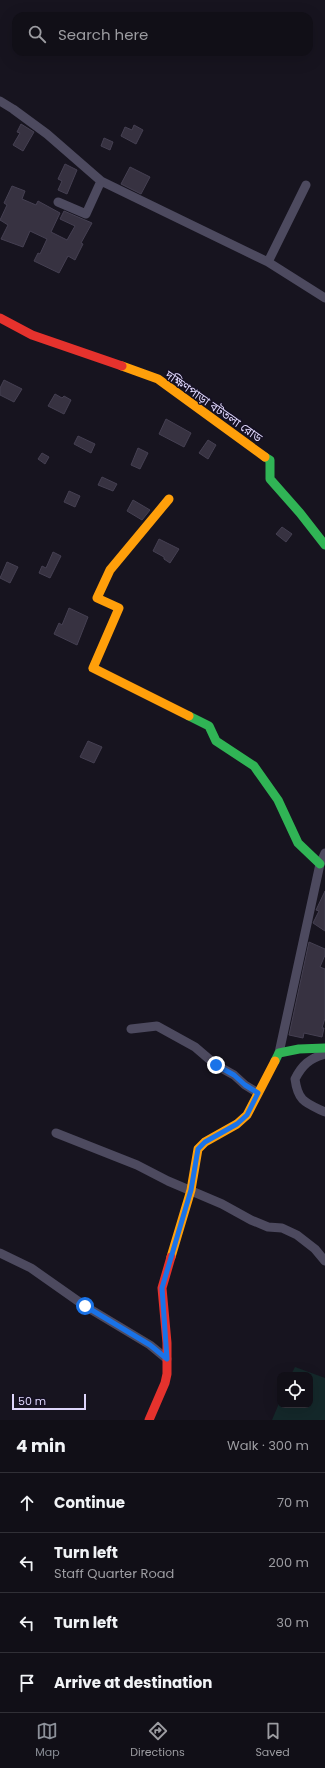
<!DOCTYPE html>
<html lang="en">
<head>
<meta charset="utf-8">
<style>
  :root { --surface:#110f17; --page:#1e1d24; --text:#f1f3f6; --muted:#9c9ca1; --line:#302f36; --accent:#8c9099 }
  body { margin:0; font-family:Poppins,"Noto Sans Bengali",sans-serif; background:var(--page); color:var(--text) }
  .controls { position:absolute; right:12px; bottom:12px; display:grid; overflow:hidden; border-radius:8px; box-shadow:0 4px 16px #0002 }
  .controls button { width:36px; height:36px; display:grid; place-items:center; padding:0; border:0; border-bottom:1px solid var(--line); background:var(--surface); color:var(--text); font:20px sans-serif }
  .scale { position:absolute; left:12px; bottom:10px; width:74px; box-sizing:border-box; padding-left:4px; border:2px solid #ded6fb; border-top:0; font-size:11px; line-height:14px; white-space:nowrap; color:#ded6fb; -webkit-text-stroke:3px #151023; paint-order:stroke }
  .stop { position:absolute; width:12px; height:12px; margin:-9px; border:3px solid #1a73e8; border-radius:50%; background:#fff }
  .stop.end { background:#1a73e8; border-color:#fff; box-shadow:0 1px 4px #0008 }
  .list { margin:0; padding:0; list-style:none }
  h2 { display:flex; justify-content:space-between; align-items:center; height:52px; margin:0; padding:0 16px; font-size:17px }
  h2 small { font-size:13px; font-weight:400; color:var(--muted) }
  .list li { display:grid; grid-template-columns:26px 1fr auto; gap:12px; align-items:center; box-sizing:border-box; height:60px; padding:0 16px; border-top:1px solid var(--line) }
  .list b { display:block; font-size:15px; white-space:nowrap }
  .list p { margin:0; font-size:13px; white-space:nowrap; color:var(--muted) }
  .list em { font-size:13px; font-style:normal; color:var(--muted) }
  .icon { flex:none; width:22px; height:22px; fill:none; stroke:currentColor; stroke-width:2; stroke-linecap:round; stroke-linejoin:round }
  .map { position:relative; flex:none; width:325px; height:1420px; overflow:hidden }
  .search { position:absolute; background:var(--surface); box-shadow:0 4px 16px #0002; left:12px; right:12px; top:12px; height:44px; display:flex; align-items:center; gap:10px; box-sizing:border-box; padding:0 14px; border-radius:12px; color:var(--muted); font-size:15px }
  .sheet { height:292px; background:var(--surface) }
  nav { display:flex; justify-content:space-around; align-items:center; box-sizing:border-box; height:56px; border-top:1px solid var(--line); background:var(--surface); font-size:11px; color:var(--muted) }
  nav a { display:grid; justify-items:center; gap:2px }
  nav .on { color:var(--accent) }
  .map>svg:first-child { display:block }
  .green { fill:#14282a }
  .building { fill:#373241; stroke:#454052 }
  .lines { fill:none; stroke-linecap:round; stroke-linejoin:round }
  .street { stroke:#4d4a5f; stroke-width:9 }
  .fast { stroke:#30b455; stroke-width:9 }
  .slow { stroke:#ff9f0a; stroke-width:9 }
  .jam { stroke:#e5322d; stroke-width:9 }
  .route { stroke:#1a73e8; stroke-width:5 }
  .labels { text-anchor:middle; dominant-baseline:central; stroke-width:3; stroke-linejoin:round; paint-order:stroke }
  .street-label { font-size:12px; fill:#ded6fb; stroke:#151023 }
</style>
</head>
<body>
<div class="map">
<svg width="325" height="1420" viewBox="0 0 325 1420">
  <rect width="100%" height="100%" fill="#17141f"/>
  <path class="green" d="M295 1367 325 1378V1420H272L280 1401V1405H310V1375H291Z"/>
  <path class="building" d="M21 124 34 132 23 151 13 145 20 133 17 132Z
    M134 125 143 130 136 144 121 136 125 127 132 130Z
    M104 138 113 142 110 150 101 146Z
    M65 164 77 170 67 194 58 190 62 181 58 179Z
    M130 167 150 177 141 194 121 184Z
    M12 186 25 191 22 199 36 205 38 201 60 213 51 232 67 240 75 226 60 219 64 211 92 223 81 243 83 244 75 260 68 256 59 273 34 261 38 253 40 254 47 239 30 231 23 247 1 239 8 225 0 220 7 205 4 203Z
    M4 380 22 389 14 402 0 395V388Z
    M55 394 62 398 64 396 71 400 64 414 48 406Z
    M166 419 191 433 184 447 159 434Z
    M78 436 95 444 91 453 74 444Z
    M208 440 216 445 208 459 199 453Z
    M138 448 148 453 140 469 131 465Z
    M42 453 49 457 45 464 38 459Z
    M102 477 117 484 113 491 98 485Z
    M69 491 80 496 75 507 64 502Z
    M133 500 150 510 142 520 127 511Z
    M282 527 292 534 286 542 276 534Z
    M159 539 179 549 170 563 164 559V557L153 551Z
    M53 552 61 556 50 578 39 573 42 566 46 568Z
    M7 562 18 567 10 583 0 578Z
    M69 608 88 617 77 645 54 634 59 623 62 625Z
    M88 741 102 747 94 763 80 757Z
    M325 891V931L313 923 319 911 316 910Z
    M309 942 325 949V955L320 967 325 969V1018L322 1028H324L322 1037 304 1033 303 1038 289 1035Z"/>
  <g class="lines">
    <path class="street" d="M0 101 13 109 47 134 101 181 268 262 325 298
      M58 202 86 214 101 181
      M268 262 306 185
      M131 1029 157 1026 195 1047 216 1065 234 1075 245 1085 258 1093
      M279 1053 320 864 325 853
      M325 1054C310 1058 302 1065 295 1079 298 1102 306 1103 325 1112
      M56 1133 137 1165 168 1181 222 1204 251 1220 268 1227 282 1228 297 1235 315 1249 325 1261
      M0 1253 31 1268 85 1306 150 1345 167 1359"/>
    <path class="fast" d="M265 457 270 460V479L300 513 325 545
      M189 716 209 726 216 741 254 766 278 800 298 843 320 864
      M275 1061 279 1053 299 1049 325 1048"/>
    <path class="slow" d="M122 366 158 379 265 457
      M169 499 110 570 97 598 119 608 93 668 189 716
      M171 1257 191 1190 198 1149 205 1142 237 1124 247 1115 275 1061"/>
    <path class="jam" d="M0 318 32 335 122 366
      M149 1420 165 1383 167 1374V1343L162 1288 171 1257"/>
  </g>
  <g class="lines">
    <path class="route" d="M85 1306 150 1345 167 1359 162 1288 191 1190 198 1149 205 1142 237 1124 247 1115 258 1093 245 1085 234 1075 216 1065"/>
  </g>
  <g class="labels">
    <g class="street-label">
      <text transform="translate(214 406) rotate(35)">দক্ষিণপাড়া বটতলা রোড</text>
    </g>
  </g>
</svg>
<div class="controls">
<button><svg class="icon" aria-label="locate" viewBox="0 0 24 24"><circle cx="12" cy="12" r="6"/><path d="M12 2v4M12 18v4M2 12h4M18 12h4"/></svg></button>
</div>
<div class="scale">50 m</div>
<div class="stop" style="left:85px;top:1306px"></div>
<div class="stop end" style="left:216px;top:1065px"></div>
<div class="search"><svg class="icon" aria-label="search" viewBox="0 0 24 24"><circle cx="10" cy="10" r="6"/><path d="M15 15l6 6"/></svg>Search here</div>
</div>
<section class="sheet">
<h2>4 min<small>Walk · 300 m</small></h2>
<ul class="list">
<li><svg class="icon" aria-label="ahead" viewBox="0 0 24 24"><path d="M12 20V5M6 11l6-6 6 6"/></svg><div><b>Continue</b></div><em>70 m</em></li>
<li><svg class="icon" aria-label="left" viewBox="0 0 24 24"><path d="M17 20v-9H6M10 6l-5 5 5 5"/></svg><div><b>Turn left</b><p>Staff Quarter Road</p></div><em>200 m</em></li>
<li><svg class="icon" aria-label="left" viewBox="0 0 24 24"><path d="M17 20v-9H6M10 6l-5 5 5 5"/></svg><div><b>Turn left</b></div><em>30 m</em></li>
<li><svg class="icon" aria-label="arrive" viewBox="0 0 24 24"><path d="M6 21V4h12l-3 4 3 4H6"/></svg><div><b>Arrive at destination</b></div></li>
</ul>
</section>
<nav>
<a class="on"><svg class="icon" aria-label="map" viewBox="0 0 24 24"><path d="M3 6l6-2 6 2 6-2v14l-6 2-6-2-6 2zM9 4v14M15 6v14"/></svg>Map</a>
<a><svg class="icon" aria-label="directions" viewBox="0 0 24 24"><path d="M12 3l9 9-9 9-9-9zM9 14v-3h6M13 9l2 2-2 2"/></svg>Directions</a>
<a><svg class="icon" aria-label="saved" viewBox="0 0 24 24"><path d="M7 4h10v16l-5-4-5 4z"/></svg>Saved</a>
</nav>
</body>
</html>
